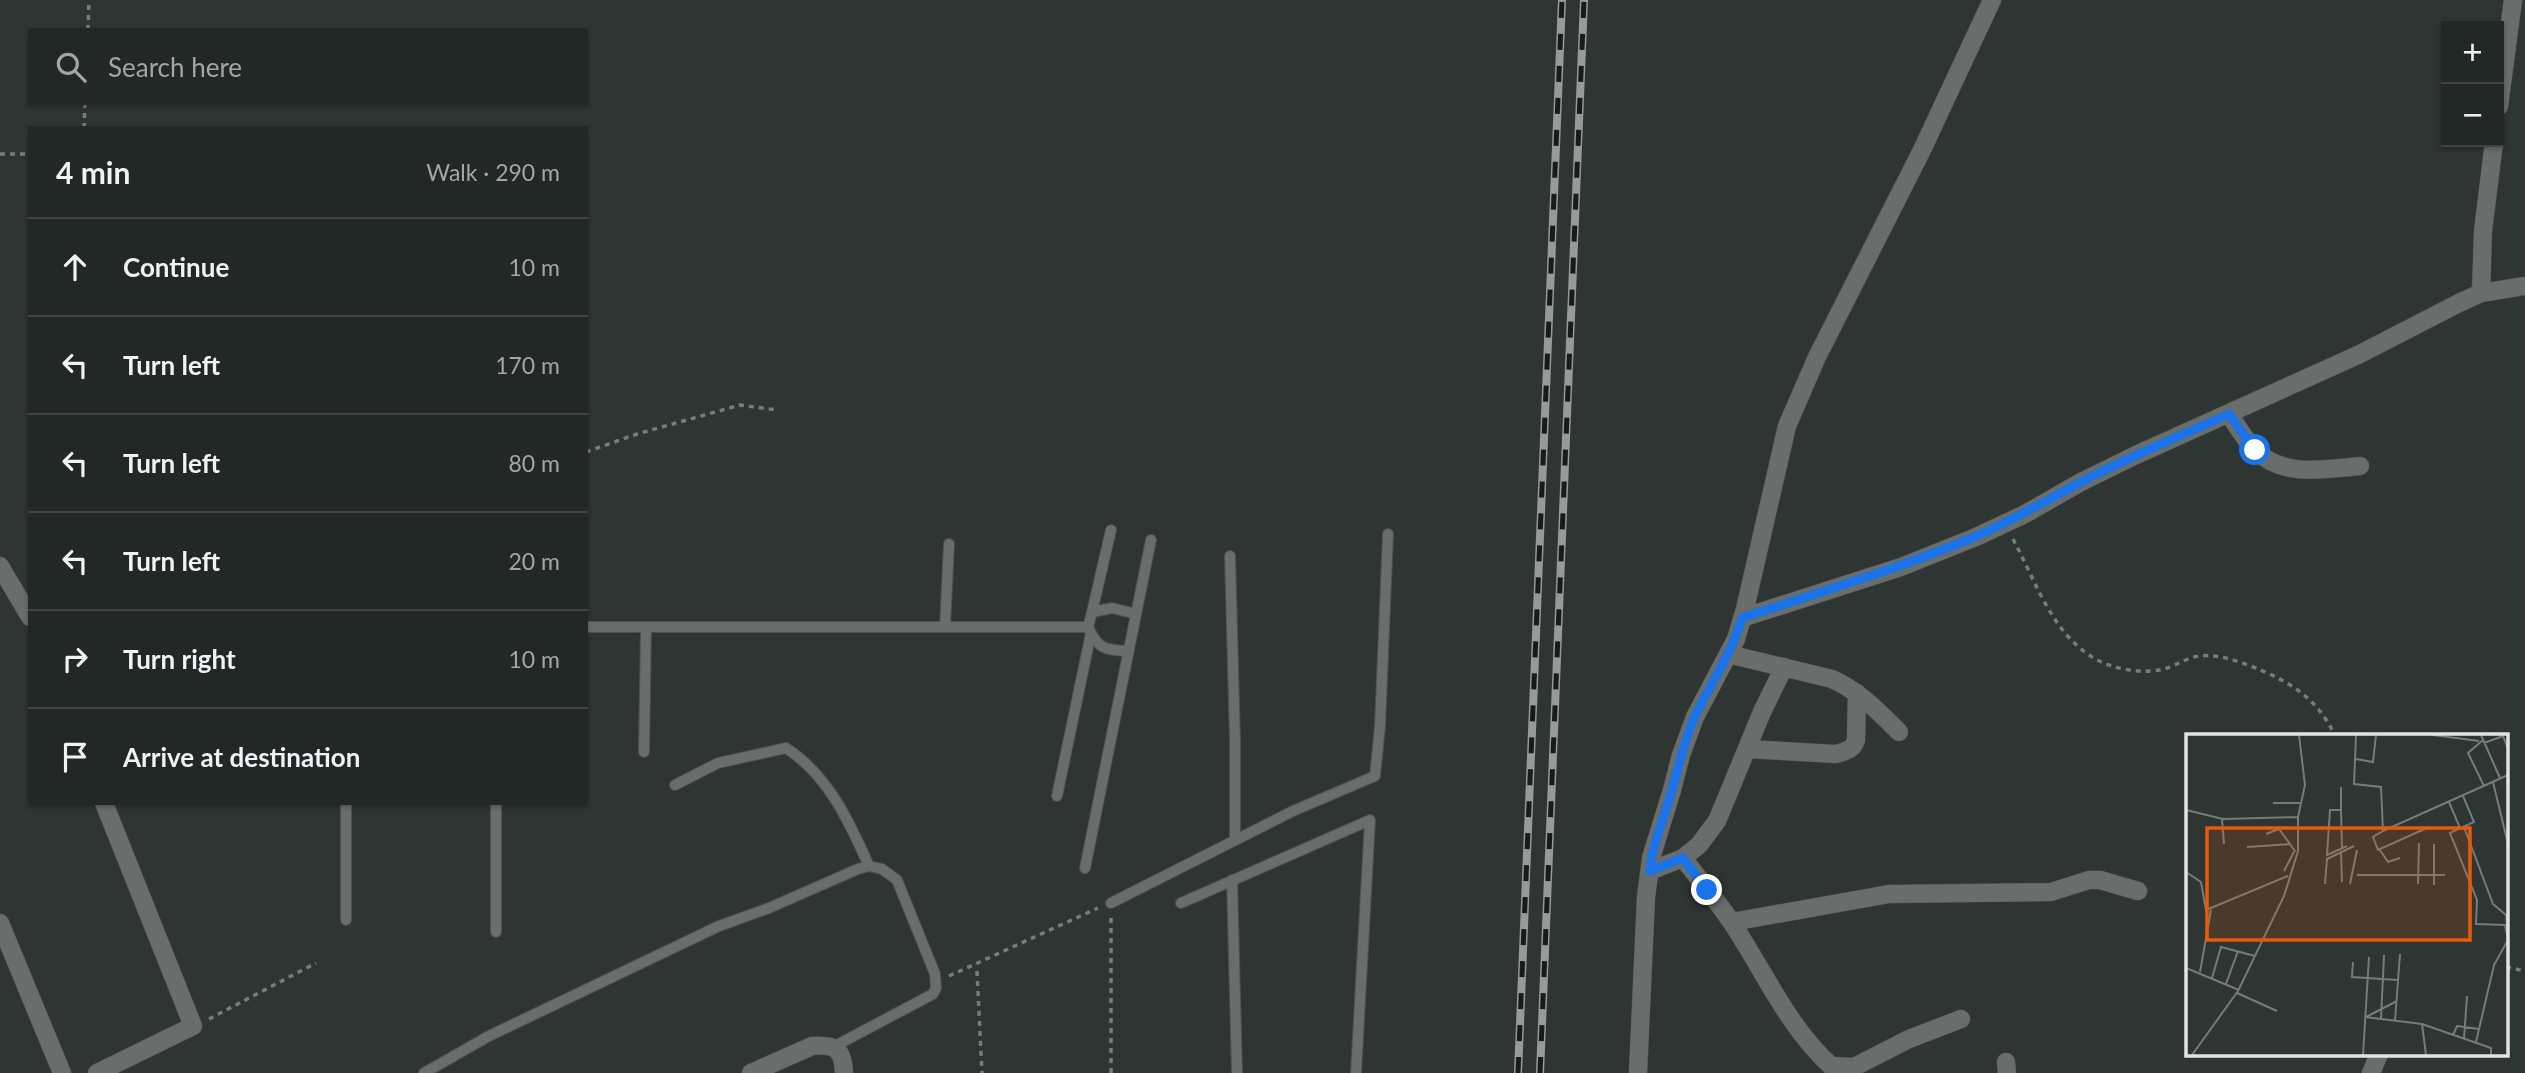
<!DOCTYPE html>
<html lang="en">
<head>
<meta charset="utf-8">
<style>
  :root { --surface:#222826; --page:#2e3432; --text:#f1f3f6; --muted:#a2a6a7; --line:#3f4443 }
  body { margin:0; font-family:Lato,sans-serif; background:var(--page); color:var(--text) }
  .controls { position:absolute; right:21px; top:21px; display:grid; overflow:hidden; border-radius:0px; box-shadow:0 2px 5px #0004 }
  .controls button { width:63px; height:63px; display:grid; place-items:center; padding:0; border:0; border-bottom:2px solid var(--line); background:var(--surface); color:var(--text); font:35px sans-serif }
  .stop { position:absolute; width:21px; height:21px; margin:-16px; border:5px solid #1a73e8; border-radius:50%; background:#fff }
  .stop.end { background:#1a73e8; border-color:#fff; box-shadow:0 2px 7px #0008 }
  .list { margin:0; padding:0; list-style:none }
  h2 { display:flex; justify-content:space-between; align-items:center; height:91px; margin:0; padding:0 28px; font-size:30px }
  h2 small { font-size:23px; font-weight:400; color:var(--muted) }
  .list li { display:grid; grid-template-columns:46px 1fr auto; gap:21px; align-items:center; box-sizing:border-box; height:98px; padding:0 28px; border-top:2px solid var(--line) }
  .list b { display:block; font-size:26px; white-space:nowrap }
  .list em { font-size:23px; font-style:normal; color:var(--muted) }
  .icon { flex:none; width:38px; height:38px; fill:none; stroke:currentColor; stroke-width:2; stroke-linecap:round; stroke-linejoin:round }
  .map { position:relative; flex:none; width:2525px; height:1073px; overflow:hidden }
  .search { position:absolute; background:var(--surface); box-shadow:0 2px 5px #0004; left:28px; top:28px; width:560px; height:77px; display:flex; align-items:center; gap:18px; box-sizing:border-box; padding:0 24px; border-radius:0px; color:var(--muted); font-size:26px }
  .panel { position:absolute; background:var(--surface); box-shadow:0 2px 5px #0004; left:28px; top:126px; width:560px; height:679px; border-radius:0px }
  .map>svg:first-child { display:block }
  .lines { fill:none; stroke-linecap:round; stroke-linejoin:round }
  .service-casing { stroke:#4b514e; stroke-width:12 }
  .minor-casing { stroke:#4b514e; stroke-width:19 }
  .path { stroke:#777d7b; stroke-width:3.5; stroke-dasharray:5 5; stroke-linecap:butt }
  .service { stroke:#696d6b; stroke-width:10 }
  .minor { stroke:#696d6b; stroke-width:18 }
  .rail-casing { stroke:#959b98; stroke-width:8 }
  .rail { stroke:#181b1a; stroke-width:5; stroke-dasharray:16; stroke-linecap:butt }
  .route { stroke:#1a73e8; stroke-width:9 }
  .inset-road { fill:none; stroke:#767c79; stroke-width:2 }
  .view { fill:#e8590c; fill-opacity:0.15; stroke:#e8590c; stroke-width:3.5 }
  .inset-edge { fill:none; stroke:#e1e6e4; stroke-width:3.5 }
</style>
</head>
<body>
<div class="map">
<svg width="2525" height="1073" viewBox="0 0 2525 1073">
  <rect width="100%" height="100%" fill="#2e3532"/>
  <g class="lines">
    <defs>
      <path id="service" d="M1230 556 1235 740V839
        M1092 612 1111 530
        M586 627H1088
        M945 627 949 544
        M1129 651C1104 650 1098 649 1088 627L1092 612 1112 608 1136 614
        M644 752 646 627
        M675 785 718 763 786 748C828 775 849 821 869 866
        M1057 796 1091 633
        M346 803V920
        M496 803V932
        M1085 868 1151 540
        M1232 880 1237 1073
        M1111 903 1293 811 1375 776 1380 726 1388 534
        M1181 903 1370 820 1356 1073
        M424 1073 489 1036 719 926 769 908 858 869 869 866 882 869 897 880 935 974 936 988 933 994 833 1047"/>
      <path id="minor" d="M2499 106 2513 0
        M2481 293 2483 231 2494 142
        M2229 414C2237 426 2245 440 2255 450 2283 478 2325 469 2360 466
        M0 566 30 617
        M1742 618 1901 567 1976 537 2025 514 2081 482 2136 455 2358 355 2459 303 2481 293 2525 286
        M1728 654 1832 679C1859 691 1878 711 1899 732
        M1747 749 1836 754C1846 751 1853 750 1856 740L1857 693
        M1683 858C1699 879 1717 901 1732 923 1764 971 1788 1027 1831 1066L1854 1067 1909 1039 1961 1019
        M1650 871 1683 858 1699 845 1717 821 1762 712 1784 667
        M1732 922 1889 894 2051 892 2089 880H2100L2138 891
        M0 923 62 1073
        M2006 1062 2007 1073
        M97 1073 193 1026 104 803
        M751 1073 812 1046C836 1044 843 1049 844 1073
        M1638 1073 1646 897 1651 858 1672 790 1681 755 1695 717 1736 639 1745 609 1787 426 1817 357 1922 150 1992 0
        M2371 1073 2379 1054"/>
    </defs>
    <use href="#service" class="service-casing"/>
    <use href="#minor" class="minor-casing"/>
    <path class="path" d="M88 30 89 0
      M84 128 85 103
      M0 154H30
      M586 452 637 434 740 405 777 410
      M2013 539C2035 580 2051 631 2092 657 2109 668 2139 674 2159 670 2173 668 2185 658 2199 656 2218 654 2234 660 2251 666 2290 682 2315 696 2335 735
      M1111 918V1073
      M2506 967 2525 971
      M977 971 982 1073
      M949 976 1098 908
      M209 1019 316 963"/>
    <use href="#service" class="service"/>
    <use href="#minor" class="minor"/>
    <defs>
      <path id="rail" d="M1518 1073 1562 0
        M1540 1073 1584 0"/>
    </defs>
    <use href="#rail" class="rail-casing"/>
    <use href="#rail" class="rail"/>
  </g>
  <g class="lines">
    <path class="route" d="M1707 890 1683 858 1650 871C1652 844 1664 819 1671 793 1679 767 1684 740 1695 716 1711 683 1732 653 1742 618 1820 592 1898 569 1974 537 2013 521 2046 500 2083 481 2131 456 2180 436 2229 414L2255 450"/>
  </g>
  <g transform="translate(2186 734)">
    <rect width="322" height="322" fill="#2e3532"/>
    <path class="inset-road" d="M170 1 168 50 195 53 197 97 322 41M247 1 293 7M295 1 314 44M297 6 282 19 298 52M298 9 317 2 322 15M170 25 187 28 190 1M307 48 322 110M155 53V76M277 62 288 88 277 93M263 68 274 94 264 99 291 166 290 190 319 191 322 206M87 69H114M0 76 37 85 112 83M36 85 38 110M278 93 307 170 320 181 321 192M197 97 187 103 192 116 243 93M80 100 93 95 109 117M61 113 104 110M156 114 155 76H144L141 121 150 117 161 112M194 116 202 128 214 124M155 119 156 148M98 137 109 116M0 138 15 148 20 176 102 142M171 141H259M139 150 141 125 168 112M164 150 171 116M232 150 233 109M248 151V110M167 228 166 243 212 246M0 234 53 256M14 238 25 176M26 244 35 213 69 222M40 250 52 217M51 259 91 277M179 283 236 290 305 314V321M180 283 211 267M195 285 198 221M209 287 214 220M236 290 240 321M267 301 271 292 293 295M278 305 281 262M290 308 308 231 322 206M6 321 52 257 98 162 112 117V83L119 51 113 1M177 321 183 223"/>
    <path class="view" d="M21 94H284V206H21Z"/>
    <rect width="322" height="322" class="inset-edge"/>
  </g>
</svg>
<div class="controls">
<button>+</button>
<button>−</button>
</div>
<div class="stop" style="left:2255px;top:450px"></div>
<div class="stop end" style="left:1707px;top:890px"></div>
<div class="search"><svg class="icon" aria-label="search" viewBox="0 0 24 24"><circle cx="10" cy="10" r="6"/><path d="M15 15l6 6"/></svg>Search here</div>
<section class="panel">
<h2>4 min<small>Walk · 290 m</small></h2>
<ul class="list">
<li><svg class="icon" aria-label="ahead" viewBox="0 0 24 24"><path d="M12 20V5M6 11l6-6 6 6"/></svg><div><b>Continue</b></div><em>10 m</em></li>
<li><svg class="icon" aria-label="left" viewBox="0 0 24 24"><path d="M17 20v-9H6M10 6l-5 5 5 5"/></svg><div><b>Turn left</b></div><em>170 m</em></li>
<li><svg class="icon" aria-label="left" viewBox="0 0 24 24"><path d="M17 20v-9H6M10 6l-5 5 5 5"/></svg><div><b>Turn left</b></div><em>80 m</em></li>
<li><svg class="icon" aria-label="left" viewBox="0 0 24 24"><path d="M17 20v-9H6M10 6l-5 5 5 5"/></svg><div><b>Turn left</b></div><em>20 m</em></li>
<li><svg class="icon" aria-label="right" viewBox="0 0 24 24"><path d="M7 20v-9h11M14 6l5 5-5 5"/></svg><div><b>Turn right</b></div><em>10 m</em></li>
<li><svg class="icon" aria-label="arrive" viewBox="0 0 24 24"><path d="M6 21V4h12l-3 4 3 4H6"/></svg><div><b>Arrive at destination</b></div></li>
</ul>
</section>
</div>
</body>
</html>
